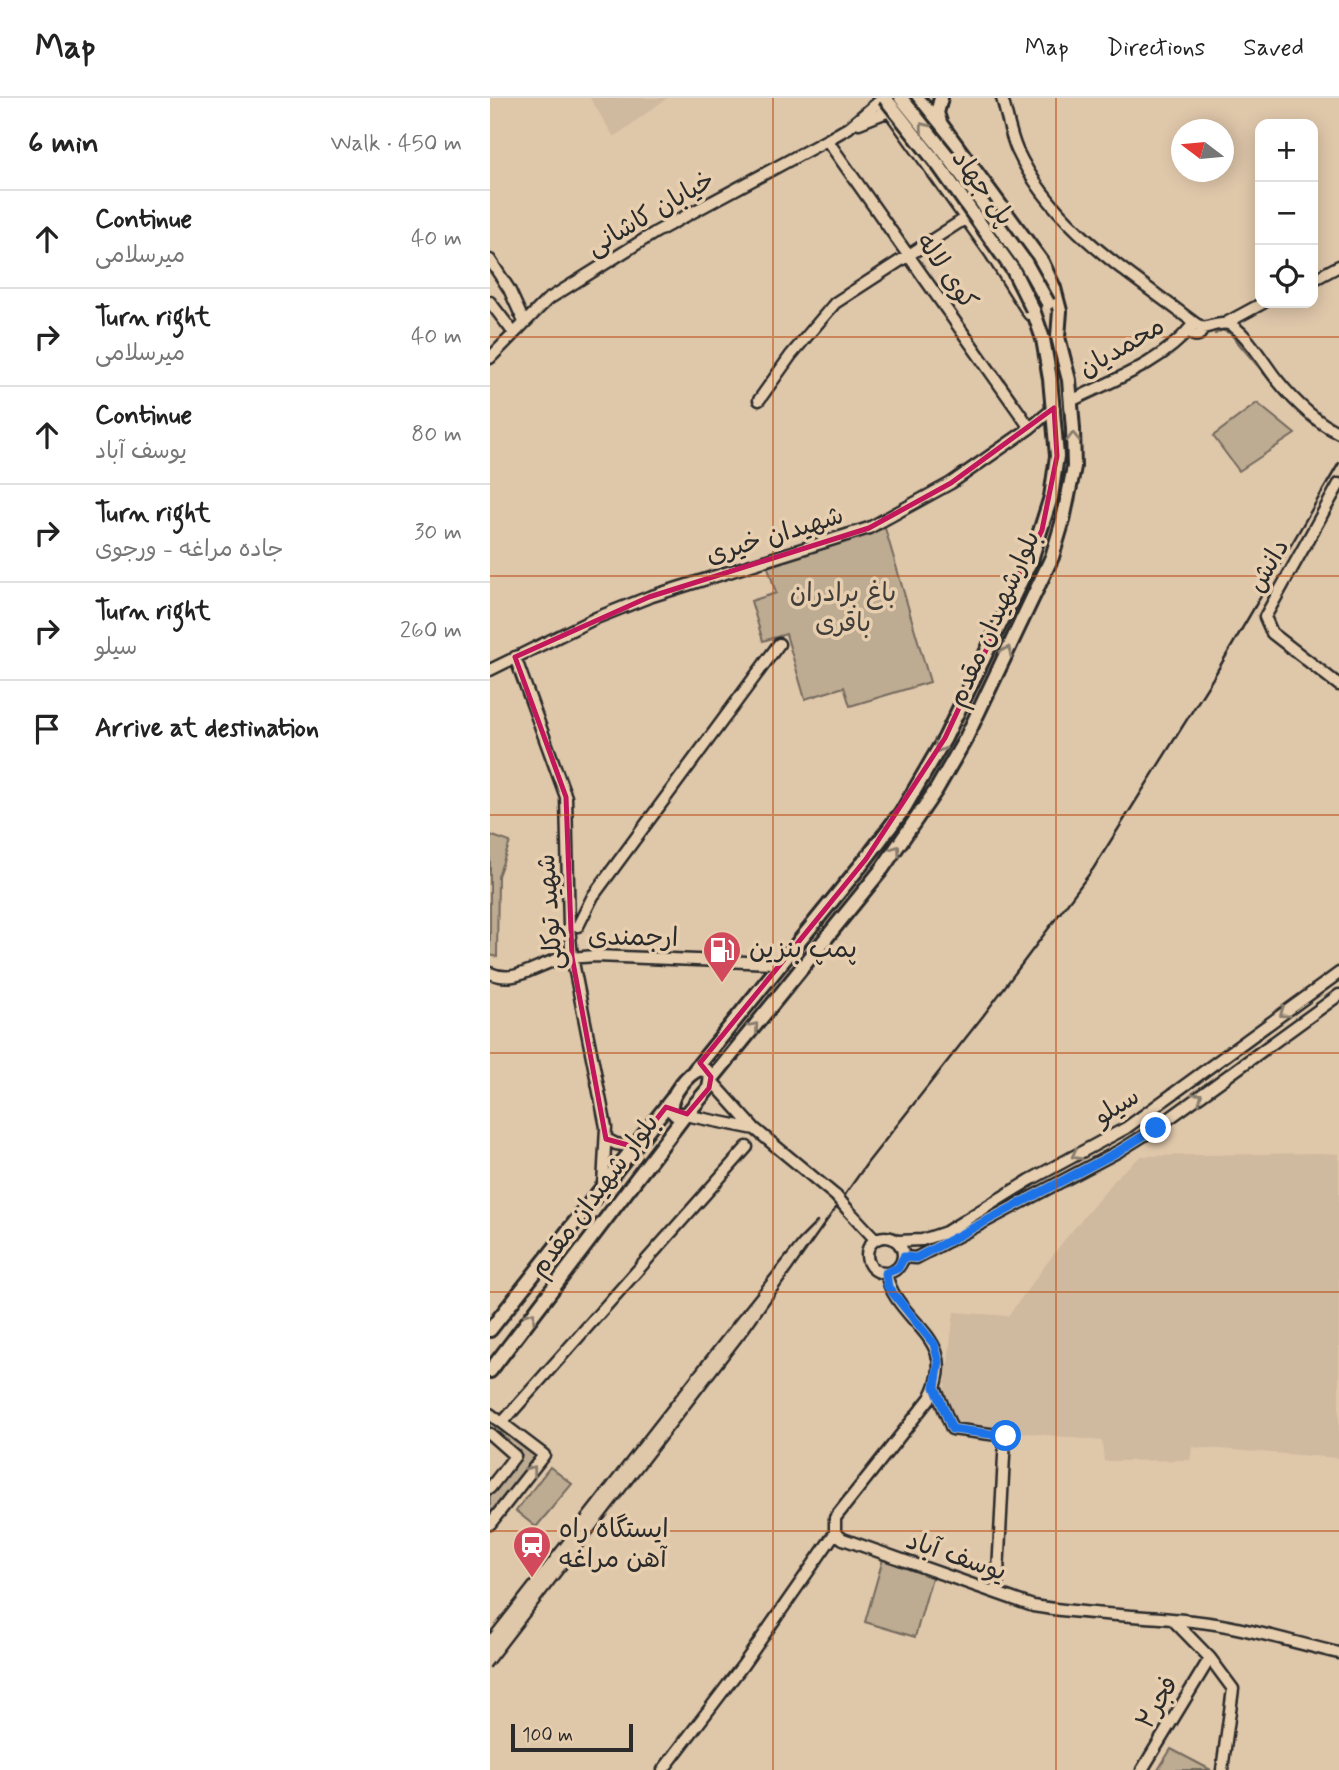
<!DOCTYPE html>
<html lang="en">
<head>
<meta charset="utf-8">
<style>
  :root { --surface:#fff; --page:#f6f6f6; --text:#222; --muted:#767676; --line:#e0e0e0 }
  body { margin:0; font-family:Mynerve,"Playpen Sans Arabic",sans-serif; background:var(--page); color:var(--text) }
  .controls { position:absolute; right:21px; top:21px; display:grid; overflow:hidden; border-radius:14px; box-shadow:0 4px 18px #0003 }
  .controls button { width:63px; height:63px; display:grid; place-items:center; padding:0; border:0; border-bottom:2px solid var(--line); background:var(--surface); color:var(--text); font:35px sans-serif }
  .compass { position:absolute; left:681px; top:21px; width:63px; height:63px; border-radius:50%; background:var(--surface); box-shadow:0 4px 18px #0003; rotate:286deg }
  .scale { position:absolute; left:21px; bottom:18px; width:122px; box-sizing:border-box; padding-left:7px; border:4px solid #2b2b2b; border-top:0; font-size:19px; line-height:24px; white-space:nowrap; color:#2b2b2b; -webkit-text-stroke:5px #e6ceaf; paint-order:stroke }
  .stop { position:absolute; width:21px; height:21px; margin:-16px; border:5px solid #1a73e8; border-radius:50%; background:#fff }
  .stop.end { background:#1a73e8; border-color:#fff; box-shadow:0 2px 7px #0008 }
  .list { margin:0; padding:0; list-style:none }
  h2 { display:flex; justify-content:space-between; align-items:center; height:91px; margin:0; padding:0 28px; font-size:30px }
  h2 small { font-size:23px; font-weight:400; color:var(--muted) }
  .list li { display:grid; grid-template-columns:46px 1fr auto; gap:21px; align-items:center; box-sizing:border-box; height:98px; padding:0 28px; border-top:2px solid var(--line) }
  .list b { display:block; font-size:26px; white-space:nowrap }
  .list p { margin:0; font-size:23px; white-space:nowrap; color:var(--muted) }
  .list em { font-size:23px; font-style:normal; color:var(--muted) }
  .icon { flex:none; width:38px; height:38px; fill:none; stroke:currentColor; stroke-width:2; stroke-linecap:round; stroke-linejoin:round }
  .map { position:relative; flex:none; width:849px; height:1672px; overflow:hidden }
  header { display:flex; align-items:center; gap:42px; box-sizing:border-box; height:98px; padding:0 35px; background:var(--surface); border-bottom:2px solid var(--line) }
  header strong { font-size:33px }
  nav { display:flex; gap:38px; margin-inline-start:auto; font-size:24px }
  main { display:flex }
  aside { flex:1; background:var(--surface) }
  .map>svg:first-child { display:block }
  .built { fill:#cfb99f }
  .green { fill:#bdab92; stroke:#746b5e; stroke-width:2 }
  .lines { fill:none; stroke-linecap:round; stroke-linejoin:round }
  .stream { stroke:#6b6258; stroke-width:2.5 }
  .minor-casing { stroke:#2b2b2b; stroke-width:15 }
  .major-casing { stroke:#2b2b2b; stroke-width:18 }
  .minor { stroke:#e6ceaf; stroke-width:10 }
  .major { stroke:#e6ceaf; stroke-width:12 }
  .rail { stroke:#2b2b2b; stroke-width:2.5 }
  .minor-bridge-casing { stroke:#2b2b2b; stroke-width:15; stroke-linecap:butt }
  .major-bridge-casing { stroke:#2b2b2b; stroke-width:18; stroke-linecap:butt }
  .minor-bridge { stroke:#e6ceaf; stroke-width:10 }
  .major-bridge { stroke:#e6ceaf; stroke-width:12 }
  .oneway { stroke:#887c6d }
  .route { stroke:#1a73e8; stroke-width:9 }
  .marked { fill:none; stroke:#c2185b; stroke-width:5; stroke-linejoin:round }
  .grid { fill:none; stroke:#b94e14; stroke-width:2; stroke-opacity:0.55 }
  .labels { text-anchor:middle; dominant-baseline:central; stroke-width:7; stroke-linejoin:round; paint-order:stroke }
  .street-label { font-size:26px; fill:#2b2b2b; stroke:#e6ceaf }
  .park-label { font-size:26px; fill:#413e3a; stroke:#e6ceaf }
  .poi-label { font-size:26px; fill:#2b2b2b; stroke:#e6ceaf; text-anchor:start }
</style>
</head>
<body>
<header>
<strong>Map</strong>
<nav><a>Map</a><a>Directions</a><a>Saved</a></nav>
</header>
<main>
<aside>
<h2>6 min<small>Walk · 450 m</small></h2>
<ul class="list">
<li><svg class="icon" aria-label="ahead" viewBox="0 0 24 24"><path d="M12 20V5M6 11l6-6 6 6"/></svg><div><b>Continue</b><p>میرسلامی</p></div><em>40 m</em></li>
<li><svg class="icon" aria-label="right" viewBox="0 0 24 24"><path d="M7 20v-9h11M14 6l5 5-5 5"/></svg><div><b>Turn right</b><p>میرسلامی</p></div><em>40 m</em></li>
<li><svg class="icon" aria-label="ahead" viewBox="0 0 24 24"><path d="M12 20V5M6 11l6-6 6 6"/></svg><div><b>Continue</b><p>یوسف آباد</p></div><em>80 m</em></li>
<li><svg class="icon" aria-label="right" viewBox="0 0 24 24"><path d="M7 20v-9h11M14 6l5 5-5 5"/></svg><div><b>Turn right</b><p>جاده مراغه - ورجوی</p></div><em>30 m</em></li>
<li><svg class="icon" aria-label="right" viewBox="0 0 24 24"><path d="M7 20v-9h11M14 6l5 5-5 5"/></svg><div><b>Turn right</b><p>سیلو</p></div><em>260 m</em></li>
<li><svg class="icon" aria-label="arrive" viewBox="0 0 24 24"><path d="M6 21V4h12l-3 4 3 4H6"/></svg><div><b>Arrive at destination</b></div></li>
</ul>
</aside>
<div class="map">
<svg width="849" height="1672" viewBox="0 0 849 1672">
  <rect width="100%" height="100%" fill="#dfc7aa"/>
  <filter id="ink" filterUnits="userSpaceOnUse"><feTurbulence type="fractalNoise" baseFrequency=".0143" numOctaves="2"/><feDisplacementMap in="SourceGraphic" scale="14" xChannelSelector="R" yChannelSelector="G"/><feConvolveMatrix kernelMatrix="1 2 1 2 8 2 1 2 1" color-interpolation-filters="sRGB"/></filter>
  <g filter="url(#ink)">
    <path class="built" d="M100 0H177L124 39Z
      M829 1055 849 1056V1360L702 1349 700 1362 614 1363 612 1343 467 1327 454 1298 464 1214 518 1218 572 1145 629 1077 651 1058Z"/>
    <path class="green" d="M767 305 805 336 749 373 723 338Z
      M395 430 440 584 360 608 354 589 315 601 296 536 273 543 261 503 286 495 277 466Z
      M0 737 20 744 8 778 7 859 0 857Z
      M0 1320 46 1357 0 1415V1397L32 1357 0 1331Z
      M60 1369 82 1386 46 1429 26 1413Z
      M393 1461 443 1476 425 1539 375 1524Z
      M681 1651 721 1672H668Z"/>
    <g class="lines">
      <path class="stream" d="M725 236 732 232 740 235 800 306 827 327"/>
      <defs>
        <path id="minor" d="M512 0C517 17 520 36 527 52 563 130 640 175 706 226
          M369 25 399 13 501 156 539 216
          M337 42 540 330
          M0 162 19 191 34 224
          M823 182 849 168
          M0 204 23 234
          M736 225 773 205
          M700.5 232a5.5 5.5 0 1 1 11 0a5.5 5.5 0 1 1-11 0Z
          M712 230C719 229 731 224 738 226 755 231 776 269 788 283 805 304 824 323 849 335
          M0 260 57 202 166 134 337 42 358 30 392 1
          M269 302 301 257 345 205 476 120
          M581 303C621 283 672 265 701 229
          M849 386 775 519 782 535 849 587
          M25 559 76 699 79 829 82 859 116 1029 113 1088
          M0 572 106 520 159 499 379 430 461 385 540 330 564 310
          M88 828 103 798 289 546
          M0 875C24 886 43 869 66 862 79 859 93 859 106 858L285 865 288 869
          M195 1017 265 1031 221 982
          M265 1031 346 1098
          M116 1041 126 1046 145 1049
          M358 1112 385 1141
          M377 1157a18 18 0 1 1 36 0a18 18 0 1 1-36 0Z
          M408 1143 432 1142 456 1134 540 1082 636 1030 849 875
          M413 1159 426 1160 629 1053 666 1030 849 897
          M396 1175C405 1225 473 1239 440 1300L345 1420V1435L353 1441 543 1508C596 1517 650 1517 703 1523 752 1528 801 1544 849 1555
          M445 1289 462 1331 515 1338 507 1495
          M0 1316 54 1357 0 1426
          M12 1325 257 1049
          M0 1336 25 1358 0 1390
          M683 1522 720 1560 743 1591 732 1672
          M173 1672 253 1567 345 1435
          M652 1672 720 1560"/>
        <path id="major" d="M392 0V8L397 12 405 13 412 9
          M450 24 447 15 451 0
          M210 971 217 973 221 979 219 990 197 1016 186 1017 181 1012C179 998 198 975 210 971Z
          M204 973 376 761 413 712 455 640 541 462 561 399 567 358 560 281 553 241 543 212
          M221 982 392 771 446 692 476 640 562 459 573 422 584 369 583 331 579 282 568 239 570 213 564 190 552 164 450 25 426 0
          M0 1232 182 1001
          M0 1273 195 1017"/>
      </defs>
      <use href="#minor" class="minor-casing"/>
      <use href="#major" class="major-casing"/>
      <use href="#minor" class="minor"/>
      <use href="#major" class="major"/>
      <path class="rail" d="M0 1535 244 1223 309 1142 327 1124
        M0 1569 259 1233 378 1064 493 918 603 771 723 580 849 365"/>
      <defs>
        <path id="minor-bridge" d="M346 1098 358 1112"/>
        <path id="major-bridge" d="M395 0 449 68 523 172 543 212
          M411 0 460 61 535 164 558 205"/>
      </defs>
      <use href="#minor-bridge" class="minor-bridge-casing"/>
      <use href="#major-bridge" class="major-bridge-casing"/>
      <use href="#minor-bridge" class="minor-bridge"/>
      <use href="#major-bridge" class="major-bridge"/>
    </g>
    <defs><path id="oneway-chevron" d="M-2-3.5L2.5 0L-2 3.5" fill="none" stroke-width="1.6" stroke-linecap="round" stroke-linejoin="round" transform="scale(1.75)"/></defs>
    <g class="oneway">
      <use href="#oneway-chevron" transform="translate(434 29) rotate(-129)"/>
      <use href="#oneway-chevron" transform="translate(583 339) rotate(-92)"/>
      <use href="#oneway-chevron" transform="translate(517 553) rotate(-64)"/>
      <use href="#oneway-chevron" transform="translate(449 650) rotate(121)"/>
      <use href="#oneway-chevron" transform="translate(406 752) rotate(-54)"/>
      <use href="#oneway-chevron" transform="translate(794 915) rotate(144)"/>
      <use href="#oneway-chevron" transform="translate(264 929) rotate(-51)"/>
      <use href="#oneway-chevron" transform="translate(708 999) rotate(-36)"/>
      <use href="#oneway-chevron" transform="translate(586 1057) rotate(152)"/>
      <use href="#oneway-chevron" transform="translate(41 1218) rotate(-53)"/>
      <use href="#oneway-chevron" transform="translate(42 1372) rotate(-52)"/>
    </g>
  </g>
  <g class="lines" filter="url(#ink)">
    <path class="route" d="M516 1338 462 1331 445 1289 449 1264 444 1246 398 1189 396 1175 408 1170 414 1159 426 1160 629 1053 666 1030"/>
  </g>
  <path class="marked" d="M564 310 567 358 552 432 455 640 376 761 210 965 221 979 219 990 197 1016 176 1009 145 1049 116 1041 82 859 76 699 25 559 159 499 379 430 461 385Z"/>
  <path class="grid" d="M283 0V1672M566 0V1672M0 239H849M0 478H849M0 717H849M0 955H849M0 1194H849M0 1433H849"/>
  <defs>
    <symbol id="fuel-pin" viewBox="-11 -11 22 30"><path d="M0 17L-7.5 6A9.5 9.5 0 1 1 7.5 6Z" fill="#d1495b" stroke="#e6ceaf"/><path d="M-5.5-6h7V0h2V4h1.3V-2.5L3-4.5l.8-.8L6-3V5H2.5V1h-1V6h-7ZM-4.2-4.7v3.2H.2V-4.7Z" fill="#fff"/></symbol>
    <symbol id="station-pin" viewBox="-11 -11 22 30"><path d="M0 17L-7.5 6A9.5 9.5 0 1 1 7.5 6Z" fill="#d1495b" stroke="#e6ceaf"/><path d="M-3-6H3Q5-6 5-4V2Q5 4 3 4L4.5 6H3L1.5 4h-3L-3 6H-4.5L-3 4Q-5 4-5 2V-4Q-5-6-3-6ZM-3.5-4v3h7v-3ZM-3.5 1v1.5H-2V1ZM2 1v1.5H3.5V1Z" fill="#fff"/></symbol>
  </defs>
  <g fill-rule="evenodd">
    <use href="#fuel-pin" x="210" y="830" width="44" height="60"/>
    <use href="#station-pin" x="20" y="1425" width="44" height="60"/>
  </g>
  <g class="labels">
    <g class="street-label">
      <text transform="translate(492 90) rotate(54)">پل جهاد</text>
      <text transform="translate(161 116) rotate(-30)">خیابان کاشانی</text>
      <text transform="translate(456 174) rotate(55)">کوی لاله</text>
      <text transform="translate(632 250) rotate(-30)">محمدیان</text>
      <text transform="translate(285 438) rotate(-17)">شهیدان خیری</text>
      <text transform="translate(779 468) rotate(-60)">دانش</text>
      <text transform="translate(505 521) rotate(-66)">بلوارشهیدان مقدم</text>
      <text transform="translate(61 814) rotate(-94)">شهید توکلی</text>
      <text transform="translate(143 840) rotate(1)">ارجمندی</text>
      <text transform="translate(627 1009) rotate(-32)">سیلو</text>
      <text transform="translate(105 1098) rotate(-53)">بلوار شهیدان مقدم</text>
      <text transform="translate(466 1459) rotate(19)">یوسف آباد</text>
      <text transform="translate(668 1605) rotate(-59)">فجر۲</text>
    </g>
    <g class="park-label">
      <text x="353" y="496">باغ برادران<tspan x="353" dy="30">باقری</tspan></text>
    </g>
    <g class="poi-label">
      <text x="259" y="852">پمپ بنزین</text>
      <text x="69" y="1432">ایستگاه راه<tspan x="69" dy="30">آهن مراغه</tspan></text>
    </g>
  </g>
</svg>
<div class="controls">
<button>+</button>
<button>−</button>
<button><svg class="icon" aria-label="locate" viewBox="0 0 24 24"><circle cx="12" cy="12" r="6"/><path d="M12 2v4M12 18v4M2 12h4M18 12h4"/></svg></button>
</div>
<svg class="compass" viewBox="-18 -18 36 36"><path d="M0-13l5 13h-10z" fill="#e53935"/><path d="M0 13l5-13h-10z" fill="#767676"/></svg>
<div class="scale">100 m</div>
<div class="stop" style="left:516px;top:1338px"></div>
<div class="stop end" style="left:666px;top:1030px"></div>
</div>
</main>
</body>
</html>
